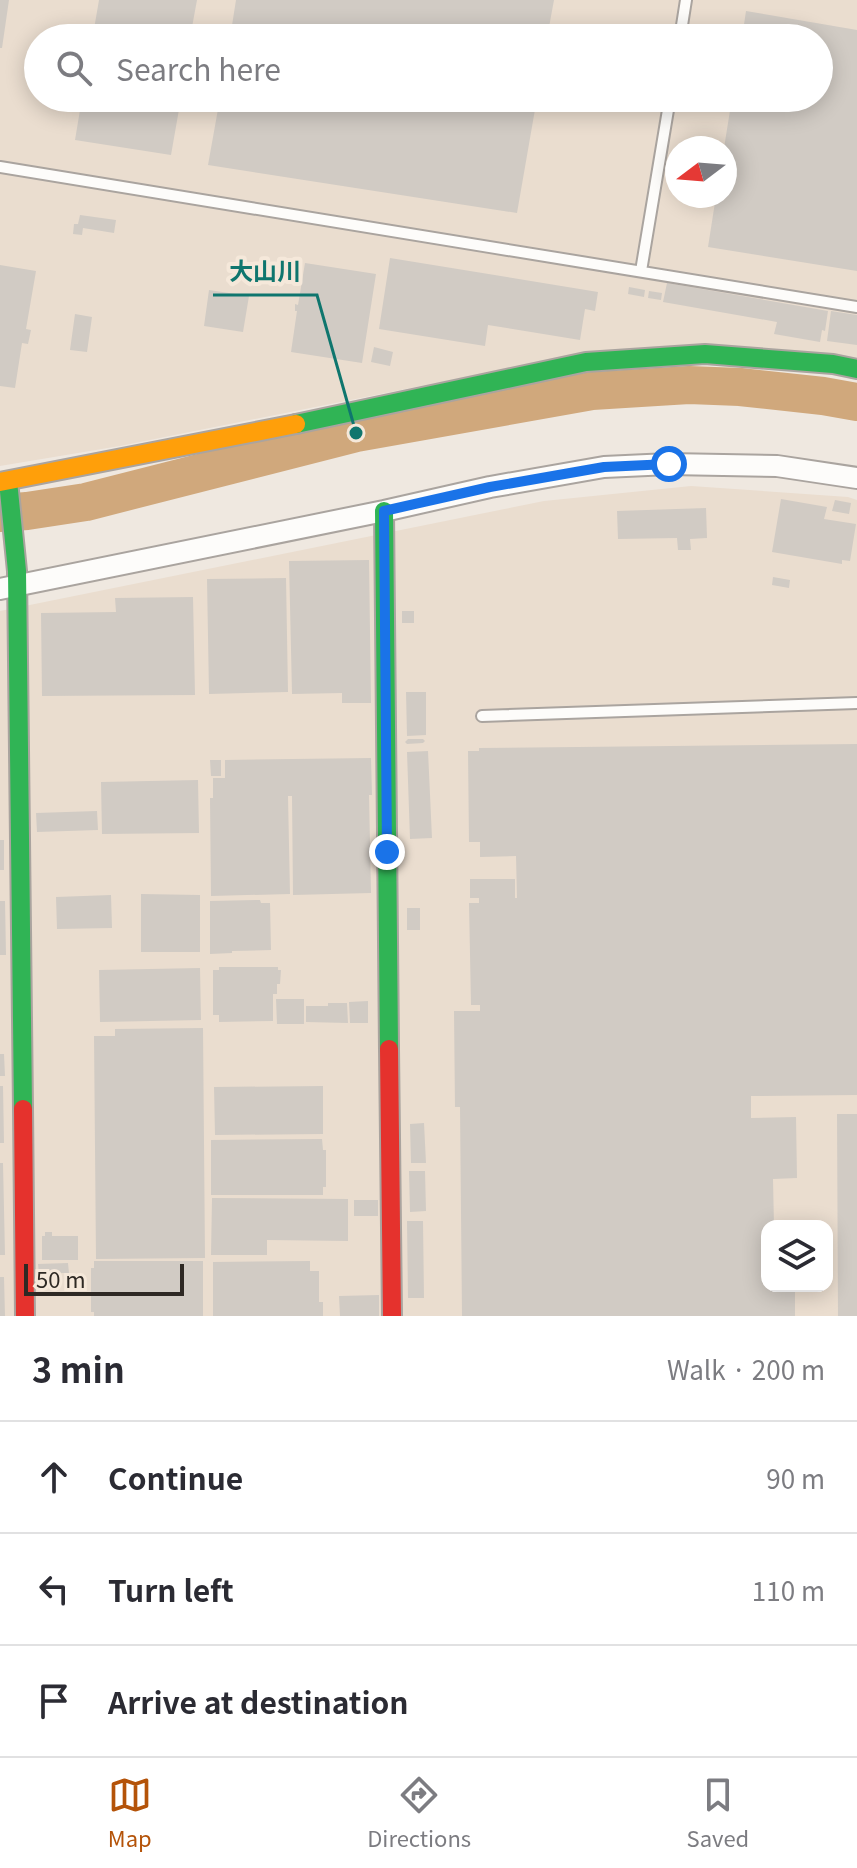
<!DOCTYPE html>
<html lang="en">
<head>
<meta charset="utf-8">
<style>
  :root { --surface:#fff; --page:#f7f7f7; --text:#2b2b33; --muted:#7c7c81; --line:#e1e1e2; --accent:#b45309 }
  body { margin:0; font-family:Georgia,"Noto Sans JP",serif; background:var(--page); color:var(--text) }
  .controls { position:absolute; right:24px; bottom:24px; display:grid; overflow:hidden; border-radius:16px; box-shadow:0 4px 20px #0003 }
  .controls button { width:72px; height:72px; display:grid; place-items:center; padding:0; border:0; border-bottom:2px solid var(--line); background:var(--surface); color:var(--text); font:40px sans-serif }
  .compass { position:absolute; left:665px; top:136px; width:72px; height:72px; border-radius:50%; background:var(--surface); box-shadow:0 4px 20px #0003; rotate:254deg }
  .scale { position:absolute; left:24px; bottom:20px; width:160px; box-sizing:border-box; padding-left:8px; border:4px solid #2e2924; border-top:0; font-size:22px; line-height:28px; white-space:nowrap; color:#2e2924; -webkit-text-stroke:6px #f5e8da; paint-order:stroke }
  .stop { position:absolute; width:24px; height:24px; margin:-18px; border:6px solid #1a73e8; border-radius:50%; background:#fff }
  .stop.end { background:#1a73e8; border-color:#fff; box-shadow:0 2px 8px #0008 }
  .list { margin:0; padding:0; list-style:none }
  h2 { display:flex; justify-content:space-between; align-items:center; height:104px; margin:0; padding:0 32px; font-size:34px }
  h2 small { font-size:26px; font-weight:400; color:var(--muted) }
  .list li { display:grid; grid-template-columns:52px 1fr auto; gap:24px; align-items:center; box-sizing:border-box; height:112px; padding:0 32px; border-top:2px solid var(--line) }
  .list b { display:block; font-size:30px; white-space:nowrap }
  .list em { font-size:26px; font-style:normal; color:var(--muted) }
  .icon { flex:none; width:44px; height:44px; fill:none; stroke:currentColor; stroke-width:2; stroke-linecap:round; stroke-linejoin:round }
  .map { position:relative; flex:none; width:857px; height:1316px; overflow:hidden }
  .search { position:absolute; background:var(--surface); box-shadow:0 4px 20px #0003; left:24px; right:24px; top:24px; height:88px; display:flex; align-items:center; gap:20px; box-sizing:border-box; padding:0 28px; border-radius:44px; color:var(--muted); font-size:30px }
  .sheet { height:440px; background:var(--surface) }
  nav { display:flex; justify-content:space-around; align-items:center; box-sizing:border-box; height:112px; border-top:2px solid var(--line); background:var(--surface); font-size:22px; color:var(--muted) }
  nav a { display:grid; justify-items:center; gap:4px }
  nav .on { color:var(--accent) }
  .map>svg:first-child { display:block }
  .built { fill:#eaddcf; fill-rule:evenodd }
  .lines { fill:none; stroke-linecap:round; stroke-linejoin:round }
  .river { stroke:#d0a87c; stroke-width:38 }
  .building { fill:#d1cbc4 }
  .lane-casing { stroke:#aaa49f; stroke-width:14 }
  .street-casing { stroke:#aaa49f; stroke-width:24 }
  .fast-casing { stroke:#aaa49f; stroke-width:22 }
  .slow-casing { stroke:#aaa49f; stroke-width:22 }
  .jam-casing { stroke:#aaa49f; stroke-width:22 }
  .lane { stroke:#fdfcfa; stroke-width:10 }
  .street { stroke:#fdfcfa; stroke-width:20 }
  .fast { stroke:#30b455; stroke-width:18 }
  .slow { stroke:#ff9f0a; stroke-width:18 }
  .jam { stroke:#e5322d; stroke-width:18 }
  .route { stroke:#1a73e8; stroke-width:10 }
  .leader { fill:none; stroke:#0f766e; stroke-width:3 }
  .callout-dot { fill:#0f766e; stroke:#f5e8da; stroke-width:3 }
  .callout-label { font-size:24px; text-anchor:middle; font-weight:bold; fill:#0f766e; stroke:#f5e8da; stroke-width:8; stroke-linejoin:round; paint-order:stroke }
</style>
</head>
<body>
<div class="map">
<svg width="857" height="1316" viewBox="0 0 857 1316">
  <rect width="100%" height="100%" fill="#efe8e0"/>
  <path class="built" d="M0 0H857V362L556 359 120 446 0 466ZM38 38H819V98H38ZM677 148H725V196H677Z
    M691 486 848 497 857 500V1316H0V611L544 501ZM767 1226H827V1286H767Z"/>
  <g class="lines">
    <path class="river" d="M0 513 27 511 86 502 356 433 592 391 689 385 740 387 823 396 857 402"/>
  </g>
  <path class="building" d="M0 0H9L2 48H0Z
    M99 0H197L190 38H84L86 27 94 29Z
    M236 0H554L547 38H230Z
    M746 11 857 30V271L708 247 716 196H725L724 148 732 98H819V38H742Z
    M82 98H181L171 155 75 140Z
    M220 98H537L517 213 208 165Z
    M80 215 116 220 114 233 83 228 82 235 73 234 74 224H78Z
    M390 258 598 292 595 311 585 309 580 340 488 325 485 346 379 329Z
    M305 263 376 274 362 363 291 352 297 311H295V304L298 305Z
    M0 265 36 271 26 329 31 330 28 344 22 343 15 388 0 386Z
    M667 283 828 311 825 331 822 330 820 342 774 334 777 322 663 302Z
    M629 287 645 290 644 297 628 294Z
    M209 290 249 296 243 332 204 326Z
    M649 291 662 293 661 300 648 298Z
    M831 311 857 315V345L827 341Z
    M75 314 92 317 87 352 70 350Z
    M374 347 393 352 390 366 371 362Z
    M781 499 827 507 824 519 856 524 850 561 842 560V564L772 552Z
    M835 500 851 503 849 514 832 511Z
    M706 508 707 538 690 539 691 550H678L677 538 618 539 617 511Z
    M369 560 371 703H342V693L292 694 289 561Z
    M773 577 790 580 789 588 772 585Z
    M286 578 288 692 209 694 207 579Z
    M193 597 195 695 42 696 41 613 116 612 115 598Z
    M402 611H414V623H402Z
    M406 692H426V735L407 736Z
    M408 739H423L425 741 423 743 407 744 405 742Z
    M857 744V1095L751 1096V1118L796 1117 797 1178 773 1179 774 1226H767V1286H795V1316H462L460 1107H455L454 1011H480V1005H471L469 903H479V898H470V879H515V898H517L516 856 480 857V842H469L468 751H479V748Z
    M428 751 432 838 410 839 407 752Z
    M371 758 372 795H369L371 893 293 895 292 796H288L290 894 211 896 210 798H213V778H225V760Z
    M210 760H221V776H211Z
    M198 780 199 833 102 834 101 782Z
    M97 811 98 830 37 832 36 813Z
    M0 840H4V870H0Z
    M141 894 200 895V952H141Z
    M111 895 112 928 57 929 56 897Z
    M260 900 261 903H270L271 950 232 951V953L210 954V901Z
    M0 901H5L6 955H0Z
    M407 908H420V930H407Z
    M219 967H278V970H281L280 984H277V994H273V1021L219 1022V1015H213V970H219Z
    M200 968 201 1020 100 1022 99 970Z
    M276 999H304V1024H277Z
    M368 1001V1023H350L349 1002Z
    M328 1003H347L348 1023 306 1022V1006H328Z
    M203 1028 205 1258 96 1259 94 1036H115V1029Z
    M0 1054H4L5 1076H0Z
    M0 1086H3L4 1143H0Z
    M323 1086V1134L215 1135 214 1087Z
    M837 1114H857V1316H838Z
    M424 1123 426 1163H411L410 1124Z
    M322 1139 323 1150H326V1187H323V1195H211V1140Z
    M0 1163H3L5 1255H0Z
    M409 1171H425L426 1211 410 1212Z
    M212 1198 348 1199V1241L267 1240V1255H211Z
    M354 1200H378V1216H354Z
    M407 1221H423L424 1298H408Z
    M45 1232H52V1236H78V1260H42V1236H45Z
    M94 1261H203V1316H94V1312H91V1268H94Z
    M310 1261V1271H319V1302H323V1316H213V1262Z
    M68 1263 69 1273H39L38 1264Z
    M0 1277H4L5 1316H0Z
    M379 1295V1316H340L339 1296Z"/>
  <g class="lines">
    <defs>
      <path id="lane" d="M680 38 686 0
        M0 167 857 307
        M641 271 670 98
        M482 716 857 703"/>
      <path id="street" d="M0 589 384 511 490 487 604 467 669 464 777 466 857 478"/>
      <path id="fast" d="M296 424 586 362 705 354 833 364 857 369
        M8 481 17 571 23 1109
        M384 511 389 1049"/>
      <path id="slow" d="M0 482 296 424"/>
      <path id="jam" d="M389 1049 392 1316
        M23 1109 25 1316"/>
    </defs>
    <use href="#lane" class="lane-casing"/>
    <use href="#street" class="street-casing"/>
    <use href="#fast" class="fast-casing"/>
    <use href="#slow" class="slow-casing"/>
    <use href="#jam" class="jam-casing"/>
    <use href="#lane" class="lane"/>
    <use href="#street" class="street"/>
    <use href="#fast" class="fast"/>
    <use href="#slow" class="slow"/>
    <use href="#jam" class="jam"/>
  </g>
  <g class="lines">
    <path class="route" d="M387 852 384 511 490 487 604 467 669 464"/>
  </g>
  <path class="leader" d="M356 433L317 295H213"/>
  <circle class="callout-dot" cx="356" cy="433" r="8"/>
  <g class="callout-label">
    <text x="265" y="280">大山川</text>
  </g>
</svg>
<div class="controls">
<button><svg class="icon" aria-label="layers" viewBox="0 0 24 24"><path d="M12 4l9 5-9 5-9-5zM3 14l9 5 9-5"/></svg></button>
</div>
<svg class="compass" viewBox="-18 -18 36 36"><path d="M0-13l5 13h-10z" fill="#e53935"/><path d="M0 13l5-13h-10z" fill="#7c7c81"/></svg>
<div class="scale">50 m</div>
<div class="stop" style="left:669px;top:464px"></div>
<div class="stop end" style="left:387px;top:852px"></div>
<div class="search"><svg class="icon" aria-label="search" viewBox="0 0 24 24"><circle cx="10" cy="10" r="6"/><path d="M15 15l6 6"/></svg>Search here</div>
</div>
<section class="sheet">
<h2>3 min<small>Walk · 200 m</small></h2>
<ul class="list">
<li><svg class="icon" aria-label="ahead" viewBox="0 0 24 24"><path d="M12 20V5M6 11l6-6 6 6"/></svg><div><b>Continue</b></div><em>90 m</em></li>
<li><svg class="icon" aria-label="left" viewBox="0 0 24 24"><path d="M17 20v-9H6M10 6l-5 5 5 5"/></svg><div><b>Turn left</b></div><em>110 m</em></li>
<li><svg class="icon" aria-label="arrive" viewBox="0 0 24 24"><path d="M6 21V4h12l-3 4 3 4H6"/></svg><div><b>Arrive at destination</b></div></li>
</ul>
</section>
<nav>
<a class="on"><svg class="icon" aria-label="map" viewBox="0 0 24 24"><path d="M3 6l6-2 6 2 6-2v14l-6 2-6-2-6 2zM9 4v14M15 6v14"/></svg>Map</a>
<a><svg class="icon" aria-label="directions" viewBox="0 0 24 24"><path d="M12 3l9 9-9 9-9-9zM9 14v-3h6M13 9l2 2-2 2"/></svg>Directions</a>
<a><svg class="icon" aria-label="saved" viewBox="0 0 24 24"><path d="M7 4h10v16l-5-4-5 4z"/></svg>Saved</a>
</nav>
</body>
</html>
